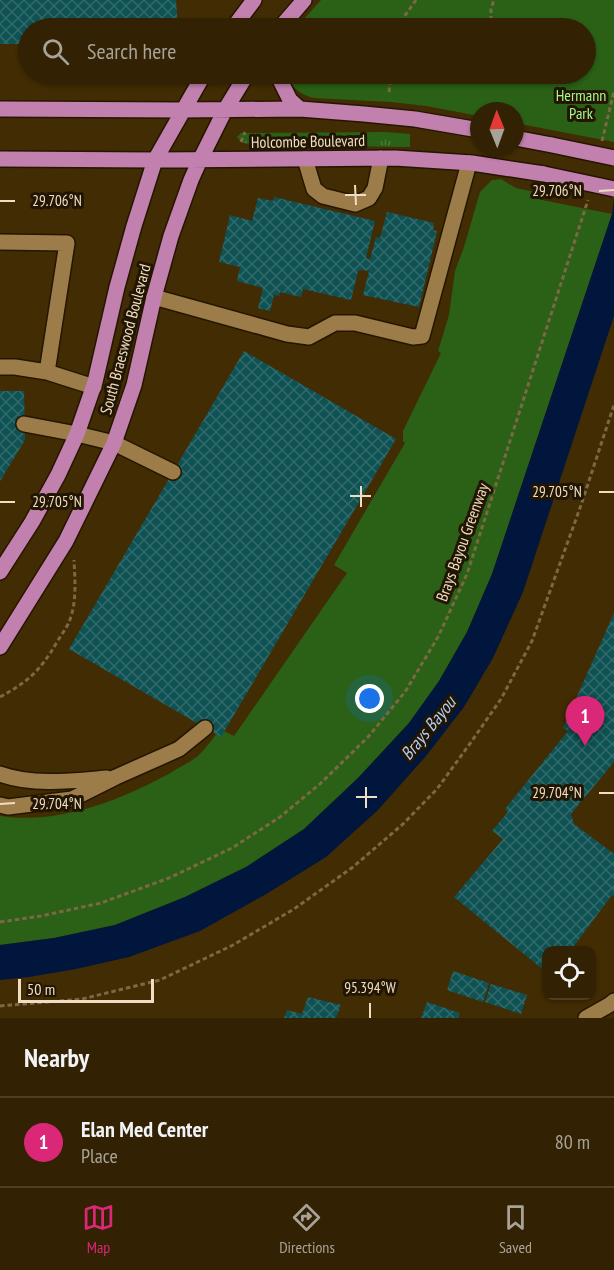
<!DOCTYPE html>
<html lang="en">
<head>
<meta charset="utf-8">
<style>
  :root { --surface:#322102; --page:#3d2e11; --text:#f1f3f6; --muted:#a8a399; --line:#4d3e24; --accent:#db2777 }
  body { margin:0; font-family:"PT Sans Narrow",sans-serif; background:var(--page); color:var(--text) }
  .controls { position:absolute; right:18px; bottom:18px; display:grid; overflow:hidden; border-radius:12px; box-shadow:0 2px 4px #0004 }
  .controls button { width:54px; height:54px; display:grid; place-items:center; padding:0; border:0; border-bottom:2px solid var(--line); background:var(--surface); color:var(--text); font:30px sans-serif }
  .compass { position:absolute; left:470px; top:102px; width:54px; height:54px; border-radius:50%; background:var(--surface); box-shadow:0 2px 4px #0004; rotate:359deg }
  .scale { position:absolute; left:18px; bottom:15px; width:136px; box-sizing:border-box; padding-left:6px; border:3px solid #efdec4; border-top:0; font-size:16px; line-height:21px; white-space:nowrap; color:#efdec4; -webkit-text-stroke:4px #221603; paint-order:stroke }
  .you { position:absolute; left:370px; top:699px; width:21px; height:21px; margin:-15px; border:4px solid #fff; border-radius:50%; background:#1a73e8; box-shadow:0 0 0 9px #1a73e833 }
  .badge { display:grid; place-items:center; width:39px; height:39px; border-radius:50%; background:var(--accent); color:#fff; font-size:20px; font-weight:700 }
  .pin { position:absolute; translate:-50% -50px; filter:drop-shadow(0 2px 3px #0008) }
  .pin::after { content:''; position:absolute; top:32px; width:21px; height:18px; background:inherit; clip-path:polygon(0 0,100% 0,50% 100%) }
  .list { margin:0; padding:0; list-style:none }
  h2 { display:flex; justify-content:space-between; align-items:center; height:78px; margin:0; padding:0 24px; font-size:26px }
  h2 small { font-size:20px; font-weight:400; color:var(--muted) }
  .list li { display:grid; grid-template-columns:39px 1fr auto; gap:18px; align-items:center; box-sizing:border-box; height:90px; padding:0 24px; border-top:2px solid var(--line) }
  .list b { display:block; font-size:22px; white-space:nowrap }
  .list p { margin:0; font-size:20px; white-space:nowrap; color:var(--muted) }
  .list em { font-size:20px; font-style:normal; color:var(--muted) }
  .icon { flex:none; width:33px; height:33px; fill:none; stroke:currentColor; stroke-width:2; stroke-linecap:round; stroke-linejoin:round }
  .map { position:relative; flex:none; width:614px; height:1018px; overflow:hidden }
  .search { position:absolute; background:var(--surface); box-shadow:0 2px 4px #0004; left:18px; right:18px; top:18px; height:66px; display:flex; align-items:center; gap:15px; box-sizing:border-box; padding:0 21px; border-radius:33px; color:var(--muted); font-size:22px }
  .sheet { height:168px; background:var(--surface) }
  nav { display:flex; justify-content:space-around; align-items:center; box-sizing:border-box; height:84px; border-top:2px solid var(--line); background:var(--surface); font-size:16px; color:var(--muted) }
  nav a { display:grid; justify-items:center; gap:3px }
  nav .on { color:var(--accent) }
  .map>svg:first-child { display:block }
  .grass { fill:url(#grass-tufts) }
  .park { fill:#2a6116 }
  .water { fill:#01163c }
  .building { fill:url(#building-cross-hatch) }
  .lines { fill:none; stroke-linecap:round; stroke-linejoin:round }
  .minor-casing { stroke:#241600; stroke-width:18 }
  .major-casing { stroke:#241600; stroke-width:18 }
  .path { stroke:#7c6844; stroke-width:3; stroke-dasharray:4.5 3; stroke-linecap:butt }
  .minor { stroke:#9c7d4a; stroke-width:15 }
  .major { stroke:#c180ae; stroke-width:15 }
  .major-bridge-casing { stroke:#241600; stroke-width:18; stroke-linecap:butt }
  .major-bridge { stroke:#c180ae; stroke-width:15 }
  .ticks { fill:none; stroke:#efdec4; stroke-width:2 }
  .labels { text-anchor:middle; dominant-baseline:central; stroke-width:6; stroke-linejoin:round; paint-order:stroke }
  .park-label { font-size:16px; fill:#a4f88d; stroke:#221603 }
  .street-label { font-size:16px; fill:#efdec4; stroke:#221603 }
  .water-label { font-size:18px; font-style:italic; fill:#b3cef7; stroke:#221603 }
  .ticks-label { font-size:15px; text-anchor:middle; fill:#efdec4; stroke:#221603; stroke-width:6; stroke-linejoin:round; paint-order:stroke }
</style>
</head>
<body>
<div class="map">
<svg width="614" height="1018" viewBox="0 0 614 1018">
  <defs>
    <pattern id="grass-tufts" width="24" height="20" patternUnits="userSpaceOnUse" patternTransform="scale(1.5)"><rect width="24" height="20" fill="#2a6116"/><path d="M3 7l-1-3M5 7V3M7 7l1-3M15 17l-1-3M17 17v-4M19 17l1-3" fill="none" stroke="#497736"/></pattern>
    <pattern id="building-cross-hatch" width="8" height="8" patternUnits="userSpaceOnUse" patternTransform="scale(1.5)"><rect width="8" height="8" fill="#0f5254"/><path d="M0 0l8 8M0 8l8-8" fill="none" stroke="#326a6b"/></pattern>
  </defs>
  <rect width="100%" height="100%" fill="#422c03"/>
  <path class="grass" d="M386 132 410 134V147L251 145 241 142 237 137 241 133Z"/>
  <path class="park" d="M321 0H614V142L515 123V111H479V116L426 106 391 102 314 98C300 95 291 87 286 74H586V28H296Z
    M501 179 516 188 544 194 542 200 612 214 492 574 467 632 439 681 409 723 358 778 304 829 246 867 185 897 115 925 54 938 0 945V816C58 825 122 800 172 772 181 766 191 762 199 755 207 747 213 738 220 729L234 736 347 573 334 565 405 443 403 441V431L441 353 438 351 449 315 455 271 464 247 480 192 492 180Z"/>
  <path class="water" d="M614 198V316L523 592 493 658 464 707 426 756 377 811 326 857 268 893 200 931 129 957 76 969 29 977 0 980V945L54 938 115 925 185 897 246 867 304 829 358 778 409 723 439 681 467 632 492 574 612 214Z"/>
  <path class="building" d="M0 0H176L178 28H28V44H0Z
    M274 197 375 221 366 258 370 259 376 237 380 238 387 212 434 223 433 230 437 231 419 307 363 295 369 271 362 270 358 271 351 300 303 289 301 297 280 292 279 296 274 295 270 311 258 308 263 288 237 281 240 267 219 262 230 215 252 221 258 198 273 201Z
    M244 351 396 439 221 737 69 649Z
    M0 391H24L25 440 0 481Z
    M614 613V762L571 814 574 824 614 854V896L612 895 571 950H546V972L454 897 503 839 492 831 508 812 505 809 568 731 563 728Z
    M453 971 489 983 483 1002 447 990Z
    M491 984 527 995 521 1014 485 1002Z
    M308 997 341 1005 336 1018H284L287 1010 302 1014Z
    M427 1002 460 1013 458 1018H421Z"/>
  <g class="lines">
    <defs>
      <path id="minor" d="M305 159 314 189 323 196 355 204 369 198 375 188 381 158
        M0 242 67 243 47 372 94 387
        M154 297 287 334 309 337 335 323H355L413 337 422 336 469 163
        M0 367H15L47 372
        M24 424 77 434 114 443 173 472
        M0 774C34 786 72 781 107 778
        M0 805 8 807 72 799 116 777 179 749 205 728
        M586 1018 609 1005 614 1001"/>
      <path id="major" d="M233 28 254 0
        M280 28 304 0
        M277 74 290 100 300 109
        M0 109 182 110 300 109 364 114 415 119 479 130
        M515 138 552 145
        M0 159 155 160 395 158 472 163 544 174
        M0 572 32 522 58 475 77 434 95 382 117 287 134 226 155 160 204 74
        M0 647 66 541 114 443 134 385 154 297 171 236 191 180 200 160 225 110 247 74"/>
    </defs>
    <use href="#minor" class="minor-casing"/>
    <use href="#major" class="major-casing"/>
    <path class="path" d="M396 28 416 0
      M491 28V9L494 0
      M428 74 454 79H479L487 74
      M389 92 391 74
      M602 141 614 91
      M241 142 245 132
      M0 697C29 681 40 671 57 642 61 635 66 629 69 622 77 603 75 580 74 560
      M0 922 41 916 101 903 169 878 232 848 280 817 321 783 368 737 405 692 438 637 467 574 588 200
      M0 1006 82 999 160 980 233 945 294 909 353 867 403 824 437 789 469 745 501 699 532 641 580 508 614 405"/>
    <use href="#minor" class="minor"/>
    <use href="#major" class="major"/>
    <defs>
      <path id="major-bridge" d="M552 145 614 158
        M544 174 614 189"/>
    </defs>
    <use href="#major-bridge" class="major-bridge-casing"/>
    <use href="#major-bridge" class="major-bridge"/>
  </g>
  <path class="ticks" d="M355 185 356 205M599 191 614 190M345 195H366M0 201H15M361 486V507M599 492H614M350 496H371M0 502H15M366 787V808M599 793H614M356 797H377M0 804 15 803M370 1003V1018"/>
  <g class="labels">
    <g class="park-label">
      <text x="581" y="95">Hermann<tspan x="581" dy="18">Park</tspan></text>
    </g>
    <g class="street-label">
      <text transform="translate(308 141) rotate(-1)">Holcombe Boulevard</text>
      <text transform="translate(125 339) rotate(-75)">South Braeswood Boulevard</text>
      <text transform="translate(462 542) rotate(-70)">Brays Bayou Greenway</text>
    </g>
    <g class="water-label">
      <text transform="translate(428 728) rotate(-51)">Brays Bayou</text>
    </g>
  </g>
  <g class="ticks-label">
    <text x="557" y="196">29.706°N</text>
    <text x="57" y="206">29.706°N</text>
    <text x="557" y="497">29.705°N</text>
    <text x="57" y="507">29.705°N</text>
    <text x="557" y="798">29.704°N</text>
    <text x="57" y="809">29.704°N</text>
    <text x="370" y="993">95.394°W</text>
  </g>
</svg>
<div class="controls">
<button><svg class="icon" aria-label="locate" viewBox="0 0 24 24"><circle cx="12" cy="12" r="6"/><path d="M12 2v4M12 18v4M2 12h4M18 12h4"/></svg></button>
</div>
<svg class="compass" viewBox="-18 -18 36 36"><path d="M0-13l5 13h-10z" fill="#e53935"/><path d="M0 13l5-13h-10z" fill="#a8a399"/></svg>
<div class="scale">50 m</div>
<div class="you"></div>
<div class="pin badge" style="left:585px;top:746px">1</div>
<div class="search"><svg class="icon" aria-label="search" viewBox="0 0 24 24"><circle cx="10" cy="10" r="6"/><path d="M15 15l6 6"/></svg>Search here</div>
</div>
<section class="sheet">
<h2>Nearby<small></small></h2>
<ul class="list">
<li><span class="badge">1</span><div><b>Elan Med Center</b><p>Place</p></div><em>80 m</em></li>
</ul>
</section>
<nav>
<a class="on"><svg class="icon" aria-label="map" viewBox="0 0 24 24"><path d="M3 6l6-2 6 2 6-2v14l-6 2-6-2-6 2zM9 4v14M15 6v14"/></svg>Map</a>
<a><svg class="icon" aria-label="directions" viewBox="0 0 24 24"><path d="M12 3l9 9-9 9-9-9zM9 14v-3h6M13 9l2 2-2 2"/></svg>Directions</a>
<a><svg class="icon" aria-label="saved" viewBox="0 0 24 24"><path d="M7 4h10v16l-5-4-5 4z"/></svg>Saved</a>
</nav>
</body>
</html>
